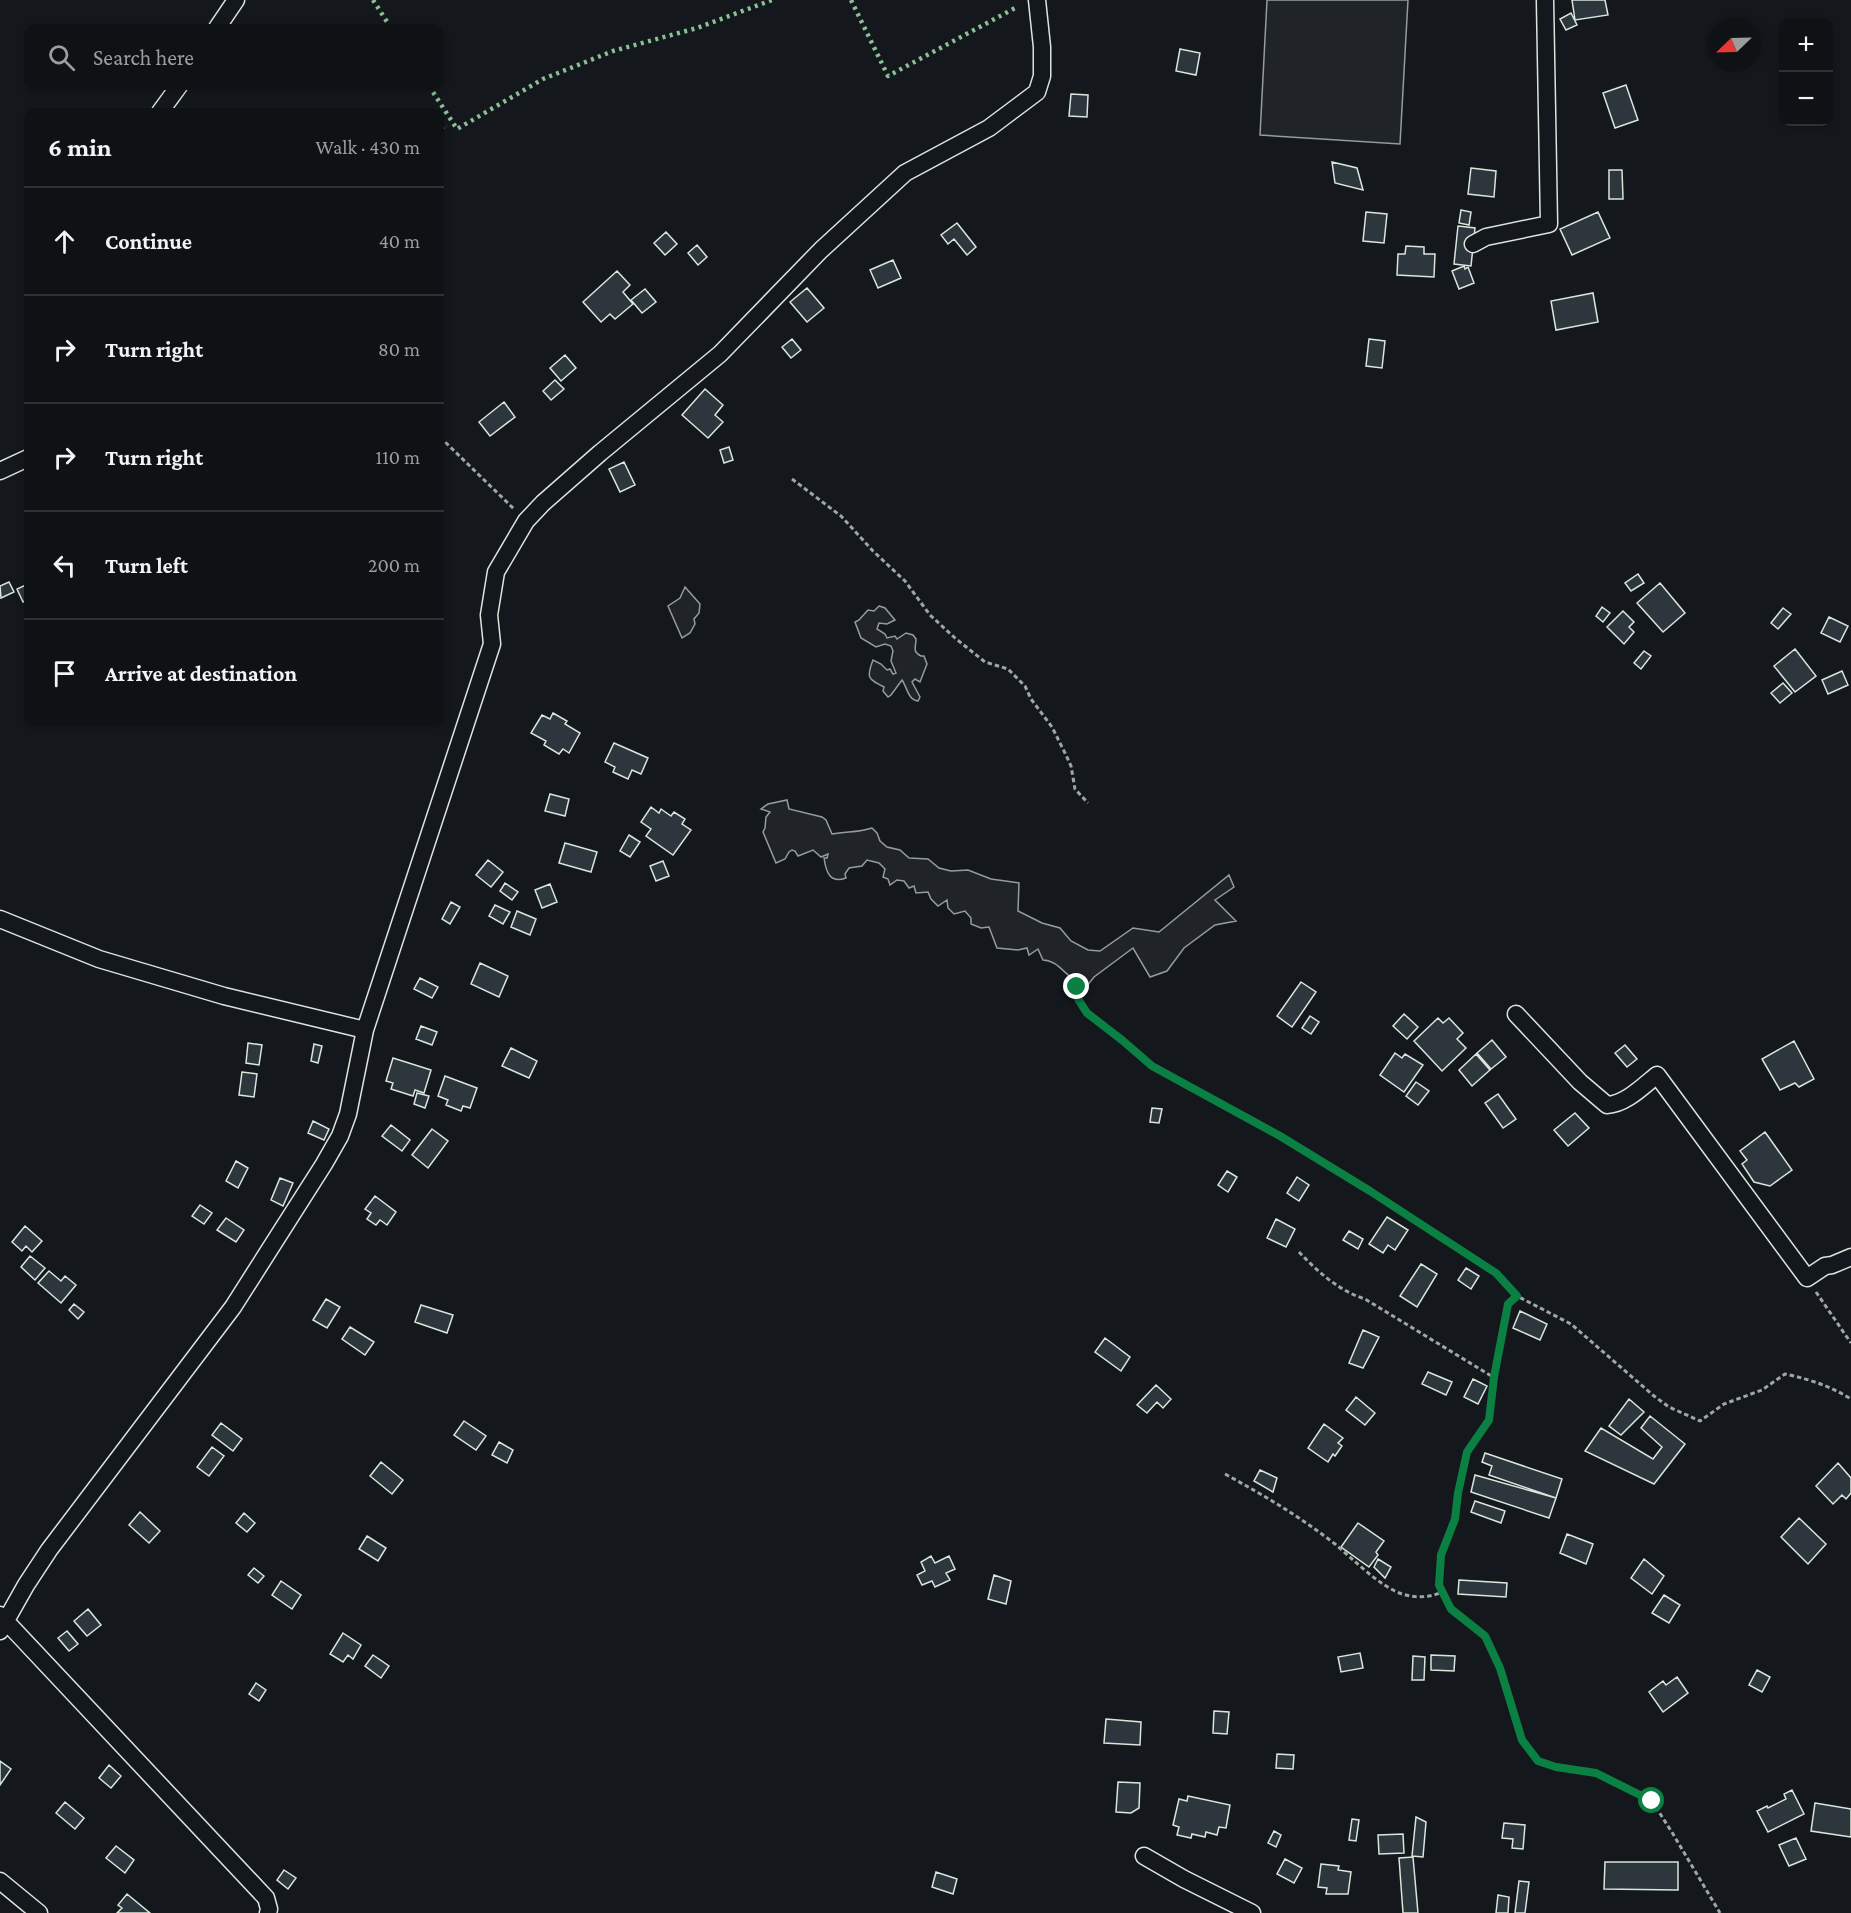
<!DOCTYPE html>
<html lang="en">
<head>
<meta charset="utf-8">
<style>
  :root { --surface:#0f1215; --page:#181b1e; --text:#f1f3f6; --muted:#9b9ea0; --line:#2f3234 }
  body { margin:0; font-family:"Crimson Pro",serif; background:var(--page); color:var(--text) }
  .controls { position:absolute; right:18px; top:18px; display:grid; overflow:hidden; border-radius:12px; box-shadow:0 3px 9px #0003 }
  .controls button { width:54px; height:54px; display:grid; place-items:center; padding:0; border:0; border-bottom:2px solid var(--line); background:var(--surface); color:var(--text); font:30px sans-serif }
  .compass { position:absolute; left:1707px; top:18px; width:54px; height:54px; border-radius:50%; background:var(--surface); box-shadow:0 3px 9px #0003; rotate:247deg }
  .stop { position:absolute; width:18px; height:18px; margin:-14px; border:4px solid #0b8043; border-radius:50%; background:#fff }
  .stop.end { background:#0b8043; border-color:#fff; box-shadow:0 2px 6px #0008 }
  .list { margin:0; padding:0; list-style:none }
  h2 { display:flex; justify-content:space-between; align-items:center; height:78px; margin:0; padding:0 24px; font-size:26px }
  h2 small { font-size:20px; font-weight:400; color:var(--muted) }
  .list li { display:grid; grid-template-columns:39px 1fr auto; gap:18px; align-items:center; box-sizing:border-box; height:108px; padding:0 24px; border-top:2px solid var(--line) }
  .list b { display:block; font-size:22px; white-space:nowrap }
  .list em { font-size:20px; font-style:normal; color:var(--muted) }
  .icon { flex:none; width:33px; height:33px; fill:none; stroke:currentColor; stroke-width:2; stroke-linecap:round; stroke-linejoin:round }
  .map { position:relative; flex:none; width:1851px; height:1913px; overflow:hidden }
  .search { position:absolute; background:var(--surface); box-shadow:0 3px 9px #0003; left:24px; top:24px; width:420px; height:66px; display:flex; align-items:center; gap:15px; box-sizing:border-box; padding:0 21px; border-radius:12px; color:var(--muted); font-size:22px }
  .panel { position:absolute; background:var(--surface); box-shadow:0 3px 9px #0003; left:24px; top:108px; width:420px; height:618px; border-radius:12px }
  .map>svg:first-child { display:block }
  .green { fill:#202428; stroke:#939e99; stroke-width:1.5 }
  .building { fill:#2c363c; stroke:#d8e6dc; stroke-width:1.5 }
  .lines { fill:none; stroke-linecap:round; stroke-linejoin:round }
  .minor-casing { stroke:#d8e6dc; stroke-width:19 }
  .path { stroke:#9da8a2; stroke-width:3; stroke-dasharray:4.5 3; stroke-linecap:butt }
  .minor { stroke:#14181c; stroke-width:16 }
  .hedge { stroke:#8ac095; stroke-width:4.5; stroke-dasharray:3 4.5; stroke-linecap:butt }
  .route { stroke:#0b8043; stroke-width:8 }
</style>
</head>
<body>
<div class="map">
<svg width="1851" height="1913" viewBox="0 0 1851 1913">
  <rect width="100%" height="100%" fill="#14181c"/>
  <path class="green" d="M1267 0H1408L1400 144 1260 135Z
    M685 587 700 604 699 613 694 619 695 624 690 633 682 638 668 606 680 598Z
    M879 606 885 608 895 620 887 624 879 623 877 629 885 634 887 638 895 636 897 639 906 633 913 635 916 639C916 648 912 651 921 656H924L927 664 920 682 915 679 912 682 920 697 918 701C908 700 907 687 902 680L891 695 888 697 883 691 884 687C868 679 866 678 873 660L881 664 887 670 890 669 893 674 896 673 891 661 893 651 891 646 885 644 876 647 861 638 855 622 859 620 868 610 874 611Z
    M787 800 789 809 822 817 826 820 832 834C847 831 857 833 872 828L877 833 880 841 887 847 900 850 909 858 928 859 939 868 951 871 968 870 991 879 1019 883 1018 911 1042 923 1060 928 1071 941 1088 950 1100 951 1133 928 1159 932 1229 875 1234 887 1215 900 1236 921 1215 925 1184 948 1167 971 1150 977 1133 948 1094 977 1087 986C1068 982 1060 960 1043 960L1038 949 1029 955 1027 948 1018 950 997 948 989 927 981 928 971 924V918L965 911 954 914 948 908 947 900 938 906 931 899 928 892 916 893 914 886 909 888 904 881 897 880 890 885 888 879 883 877 885 869 879 863 867 860 862 866 849 868 845 874 846 878C830 884 826 872 824 858H827L828 854 821 857 813 850 798 856 795 851 792 850 789 852 785 859 776 863 763 832 765 828 766 817 770 812 761 809 768 804Z"/>
  <path class="building" d="M1572 0H1605L1608 15 1575 20Z
    M1571 13 1577 25 1566 30 1560 19Z
    M1180 49 1200 53 1196 75 1176 71Z
    M1626 85 1638 120 1615 128 1603 93Z
    M1071 94 1088 95 1087 117 1069 116Z
    M1332 162 1357 168 1363 190 1335 183Z
    M1471 168 1496 171 1494 197 1468 194Z
    M1609 170H1622L1623 199H1609Z
    M1461 210 1471 212 1469 225 1459 223Z
    M1366 212 1387 214 1384 243 1363 241Z
    M1598 212 1610 238 1572 255 1560 229Z
    M957 223 976 247 967 255 954 239 948 244 941 235Z
    M1458 226 1475 228 1471 266 1454 264Z
    M666 232 677 244 665 255 654 243Z
    M697 245 707 257 698 265 688 253Z
    M1406 246 1424 247V254H1435L1434 277 1397 275 1398 254H1405Z
    M893 260 901 278 878 288 870 270Z
    M1464 266 1465 269 1468 267 1474 283 1459 289 1452 271Z
    M617 271 630 285 623 292 633 304 615 319 610 314 601 322 583 302Z
    M807 288 824 308 807 322 790 302Z
    M645 289 656 302 642 313 631 300Z
    M1593 293 1598 322 1556 330 1551 301Z
    M792 339 801 350 791 358 782 347Z
    M1369 339 1385 341 1382 368 1366 366Z
    M565 355 576 368 561 381 550 368Z
    M555 380 564 389 551 400 543 391Z
    M705 389 723 405 715 415 723 422 708 438 682 415Z
    M504 402 515 417 490 436 479 422Z
    M729 447 733 460 724 463 720 450Z
    M624 462 635 485 620 492 609 469Z
    M1638 574 1644 583 1631 591 1625 583Z
    M28 578V599L23 602 17 589 28 584 26 579Z
    M9 582 14 592 1 598 0 586Z
    M1660 583 1685 613 1663 632 1637 603Z
    M1602 607 1610 613 1603 622 1596 616Z
    M1783 608 1791 614 1778 629 1771 623Z
    M1623 611 1634 622 1629 627 1634 632 1624 644 1607 627Z
    M1829 617 1848 626 1840 642 1821 633Z
    M1795 649 1816 676 1795 692 1774 666Z
    M1644 651 1651 656 1641 669 1634 663Z
    M1842 671 1848 685 1828 694 1822 680Z
    M1783 683 1792 693 1780 703 1771 693Z
    M553 713 567 721 565 724 580 733 569 753 563 749 559 754 544 745 546 741 531 733 542 715 550 719Z
    M614 743 648 758 641 774 632 770 628 779 613 772 615 767 605 762Z
    M550 794 569 799 565 816 545 811Z
    M651 807 659 813 661 809 671 816 674 812 685 819 682 824 691 830 673 855 646 836 651 829 641 822Z
    M629 835 640 842 630 857 620 851Z
    M565 843 597 852 591 872 559 863Z
    M488 860 503 872 491 887 476 875Z
    M663 861 669 876 656 881 650 866Z
    M505 883 518 892 512 900 500 891Z
    M550 884 557 902 542 908 535 890Z
    M451 902 460 907 450 924 442 919Z
    M495 905 510 912 503 924 489 916Z
    M517 911 536 919 530 935 511 927Z
    M480 963 508 976 499 997 471 984Z
    M420 978 438 987 432 998 414 989Z
    M1301 982 1316 992 1292 1027 1277 1016Z
    M1404 1014 1418 1027 1407 1039 1393 1026Z
    M1310 1016 1319 1022 1311 1034 1302 1028Z
    M1438 1018 1443 1023 1449 1018 1463 1033 1457 1039 1466 1048 1442 1071 1414 1041Z
    M421 1026 437 1032 432 1045 416 1039Z
    M1492 1040 1506 1057 1491 1069 1477 1053Z
    M1794 1041 1814 1079 1799 1087 1795 1083 1780 1090 1762 1059Z
    M248 1043 262 1045 259 1065 246 1063Z
    M314 1044 322 1046 318 1063 311 1061Z
    M1625 1045 1637 1059 1627 1067 1615 1053Z
    M511 1048 537 1061 529 1078 502 1066Z
    M1395 1053 1402 1058 1405 1054 1423 1065 1404 1092 1380 1075Z
    M1476 1054 1490 1070 1472 1086 1459 1070Z
    M393 1058 431 1070 424 1093 415 1090 413 1096 391 1089 393 1083 386 1081Z
    M242 1072 257 1074 254 1097 239 1095Z
    M445 1076 477 1088 470 1108 463 1106 461 1111 446 1105 448 1100 438 1096Z
    M1416 1082 1429 1091 1418 1105 1406 1096Z
    M417 1093 429 1096 425 1108 414 1104Z
    M1498 1094 1516 1119 1503 1128 1485 1103Z
    M1152 1108 1162 1109 1159 1123 1150 1122Z
    M1575 1113 1589 1128 1568 1146 1554 1130Z
    M313 1121 329 1129 324 1140 308 1133Z
    M391 1125 410 1140 402 1151 382 1136Z
    M432 1129 448 1141 428 1168 412 1155Z
    M1765 1132 1792 1170 1770 1186 1754 1182 1742 1164 1747 1160 1740 1151Z
    M236 1161 248 1168 238 1188 226 1181Z
    M1227 1171 1237 1177 1228 1192 1218 1185Z
    M1297 1177 1309 1185 1299 1201 1287 1193Z
    M280 1178 293 1183 283 1206 271 1200Z
    M375 1196 396 1212 387 1225 380 1220 376 1225 367 1219 371 1213 365 1209Z
    M200 1205 212 1213 204 1224 192 1216Z
    M1387 1217 1408 1230 1395 1250 1388 1245 1383 1253 1369 1244Z
    M226 1218 244 1230 236 1242 217 1230Z
    M1276 1219 1295 1229 1286 1247 1267 1238Z
    M25 1226 42 1241 32 1252 26 1246 22 1251 12 1242Z
    M1349 1231 1363 1239 1358 1249 1343 1240Z
    M30 1256 45 1268 35 1280 21 1267Z
    M1421 1264 1437 1274 1417 1307 1400 1296Z
    M1466 1268 1479 1276 1471 1289 1458 1280Z
    M49 1271 61 1281 65 1276 76 1285 61 1303 38 1283Z
    M326 1299 340 1307 327 1328 313 1320Z
    M74 1304 84 1312 78 1319 69 1310Z
    M421 1305 453 1315 447 1333 415 1322Z
    M1520 1311 1547 1324 1540 1340 1513 1328Z
    M350 1327 374 1342 365 1355 342 1339Z
    M1363 1330 1379 1337 1363 1368 1349 1363Z
    M1105 1338 1130 1357 1121 1371 1095 1352Z
    M1428 1372 1452 1382 1446 1395 1422 1384Z
    M1473 1379 1487 1386 1478 1404 1464 1397Z
    M1156 1385 1171 1399 1163 1408 1157 1402 1147 1413 1137 1405Z
    M1356 1397 1375 1413 1365 1425 1346 1410Z
    M1629 1399 1644 1412 1621 1435 1609 1426Z
    M1650 1416 1685 1444 1654 1484 1585 1451 1601 1428 1653 1459 1662 1447 1641 1428Z
    M464 1421 486 1436 476 1450 454 1435Z
    M221 1423 242 1439 233 1451 212 1435Z
    M1324 1424 1343 1438 1338 1443 1342 1446 1335 1456 1333 1454 1328 1462 1308 1448Z
    M499 1442 513 1450 507 1463 492 1455Z
    M212 1447 224 1456 209 1476 197 1467Z
    M1485 1453 1562 1479 1556 1498 1489 1475 1492 1466 1482 1462Z
    M381 1462 403 1480 392 1494 370 1476Z
    M1838 1463 1851 1478V1493L1846 1499 1842 1495 1833 1504 1816 1486Z
    M1260 1470 1277 1478 1273 1492 1254 1481Z
    M1475 1475 1556 1498 1549 1518 1471 1492Z
    M1475 1501 1505 1511 1501 1523 1471 1512Z
    M140 1512 160 1531 149 1543 129 1525Z
    M244 1513 255 1523 247 1532 236 1523Z
    M1799 1518 1826 1544 1808 1564 1781 1537Z
    M1358 1523 1384 1541 1376 1552 1378 1555 1369 1567 1341 1547Z
    M1567 1534 1593 1544 1586 1564 1560 1553Z
    M367 1536 386 1548 378 1561 359 1549Z
    M931 1556 935 1563 949 1556 955 1569 946 1573 950 1580 935 1587 932 1581 922 1585 917 1575 925 1571 921 1562Z
    M1378 1559 1391 1567 1385 1578 1374 1567Z
    M1644 1559 1664 1576 1652 1594 1631 1578Z
    M254 1568 264 1576 258 1583 248 1575Z
    M994 1575 1011 1581 1006 1604 988 1599Z
    M1459 1580 1507 1583 1506 1597 1458 1594Z
    M281 1581 301 1595 292 1609 272 1595Z
    M1664 1595 1680 1605 1669 1623 1652 1613Z
    M88 1609 101 1625 87 1636 74 1621Z
    M67 1631 78 1644 69 1651 58 1638Z
    M343 1633 361 1645 353 1659 348 1655 343 1662 330 1654Z
    M1360 1653 1363 1668 1341 1672 1338 1657Z
    M373 1655 389 1666 381 1678 365 1666Z
    M1431 1655 1455 1656 1454 1671 1431 1670Z
    M1413 1656 1425 1657 1424 1680H1412Z
    M1757 1670 1770 1677 1762 1692 1749 1685Z
    M1677 1677 1688 1693 1663 1712 1649 1692 1663 1681 1666 1685Z
    M256 1683 266 1690 259 1701 249 1694Z
    M1214 1711 1229 1712 1227 1734 1213 1733Z
    M1106 1719 1141 1722 1140 1745 1104 1743Z
    M1277 1754 1294 1755 1293 1769 1276 1768Z
    M0 1761 11 1769 0 1785Z
    M109 1765 121 1776 111 1788 99 1778Z
    M1118 1782 1140 1783 1139 1808 1131 1813 1116 1812Z
    M1792 1790 1804 1814 1768 1832 1757 1811 1767 1806 1768 1808 1786 1799 1784 1794Z
    M1188 1796 1230 1805 1226 1828 1219 1827 1217 1835 1206 1832 1205 1837 1192 1834 1191 1838 1177 1835 1179 1827 1173 1825 1179 1799 1187 1801Z
    M65 1802 84 1818 75 1829 56 1813Z
    M1815 1803 1851 1809V1837L1811 1831Z
    M1416 1817 1426 1822 1423 1857 1412 1856Z
    M1352 1819 1359 1820 1356 1841 1349 1840Z
    M1504 1823 1525 1825 1523 1849 1512 1848 1513 1839 1502 1838Z
    M1274 1831 1281 1835 1276 1847 1268 1843Z
    M1403 1834 1404 1853 1379 1854 1378 1835Z
    M1796 1838 1806 1859 1789 1866 1779 1845Z
    M116 1846 134 1860 125 1873 106 1858Z
    M1413 1857 1418 1913H1403L1399 1858Z
    M1285 1859 1302 1868 1294 1883 1277 1874Z
    M1605 1862H1678V1890L1604 1889Z
    M1321 1864 1339 1866 1338 1870 1351 1872 1348 1894H1326L1327 1888 1318 1887Z
    M284 1870 296 1878 288 1889 277 1880Z
    M936 1872 957 1879 953 1894 932 1887Z
    M1519 1881 1529 1882 1525 1913H1515Z
    M127 1894 150 1913H117L122 1908 118 1905Z
    M1498 1895 1509 1897 1508 1913H1496Z"/>
  <g class="lines">
    <defs>
      <path id="minor" d="M217 28 236 0
        M160 112 179 86
        M1473 244 1486 237 1549 224 1545 0
        M0 471 28 458
        M0 919 99 959 224 996 365 1030
        M1516 1014 1580 1082 1607 1105C1626 1104 1643 1086 1657 1075L1807 1278 1825 1266 1832 1265 1851 1257
        M0 1615 266 1898 269 1909 268 1913
        M0 1631 26 1585 49 1550 233 1307 324 1164 340 1136 348 1114 365 1030 492 644 489 615 496 572 526 521 543 503 600 453 720 354 821 250 905 173 989 128 1037 92 1042 76V47L1037 0
        M1144 1856 1184 1879 1252 1913
        M0 1881 39 1913"/>
    </defs>
    <use href="#minor" class="minor-casing"/>
    <path class="path" d="M440 129 447 126
      M440 437 514 509
      M792 479 841 516 873 551 905 581 930 615 955 638 985 662 1008 669 1025 686 1031 699 1052 727 1065 753 1071 766 1075 789 1088 803
      M1077 987 1078 999 1087 1013 1122 1040 1152 1066 1232 1111 1280 1135 1370 1191 1496 1273 1517 1296
      M1299 1252C1317 1271 1339 1291 1365 1299L1493 1377 1489 1420 1467 1452 1458 1493 1455 1519 1441 1555 1439 1585 1451 1609 1485 1636 1500 1668 1522 1740 1538 1762 1556 1767 1596 1773 1652 1801 1673 1834 1720 1913
      M1816 1292 1851 1343
      M1493 1377 1508 1304 1517 1296 1571 1324 1654 1396 1669 1407 1700 1421 1724 1404 1762 1390 1785 1374C1809 1379 1830 1386 1851 1399
      M1225 1474C1265 1496 1299 1516 1335 1544 1353 1559 1379 1586 1402 1594 1415 1598 1429 1598 1442 1592"/>
    <use href="#minor" class="minor"/>
    <path class="hedge" d="M373 0 391 28
      M851 0 888 76 1017 7
      M429 86 457 129 543 79 613 51 697 28 772 0"/>
  </g>
  <g class="lines">
    <path class="route" d="M1077 987 1078 999 1087 1013 1122 1040 1152 1066 1280 1136 1370 1191 1496 1273 1517 1296 1508 1304 1494 1377 1489 1420 1467 1452 1458 1493 1455 1519 1441 1555 1439 1585 1451 1609 1485 1636 1500 1668 1522 1740 1538 1761 1556 1767 1596 1773 1652 1801"/>
  </g>
</svg>
<div class="controls">
<button>+</button>
<button>−</button>
</div>
<svg class="compass" viewBox="-18 -18 36 36"><path d="M0-13l5 13h-10z" fill="#e53935"/><path d="M0 13l5-13h-10z" fill="#9b9ea0"/></svg>
<div class="stop" style="left:1652px;top:1801px"></div>
<div class="stop end" style="left:1077px;top:987px"></div>
<div class="search"><svg class="icon" aria-label="search" viewBox="0 0 24 24"><circle cx="10" cy="10" r="6"/><path d="M15 15l6 6"/></svg>Search here</div>
<section class="panel">
<h2>6 min<small>Walk · 430 m</small></h2>
<ul class="list">
<li><svg class="icon" aria-label="ahead" viewBox="0 0 24 24"><path d="M12 20V5M6 11l6-6 6 6"/></svg><div><b>Continue</b></div><em>40 m</em></li>
<li><svg class="icon" aria-label="right" viewBox="0 0 24 24"><path d="M7 20v-9h11M14 6l5 5-5 5"/></svg><div><b>Turn right</b></div><em>80 m</em></li>
<li><svg class="icon" aria-label="right" viewBox="0 0 24 24"><path d="M7 20v-9h11M14 6l5 5-5 5"/></svg><div><b>Turn right</b></div><em>110 m</em></li>
<li><svg class="icon" aria-label="left" viewBox="0 0 24 24"><path d="M17 20v-9H6M10 6l-5 5 5 5"/></svg><div><b>Turn left</b></div><em>200 m</em></li>
<li><svg class="icon" aria-label="arrive" viewBox="0 0 24 24"><path d="M6 21V4h12l-3 4 3 4H6"/></svg><div><b>Arrive at destination</b></div></li>
</ul>
</section>
</div>
</body>
</html>
